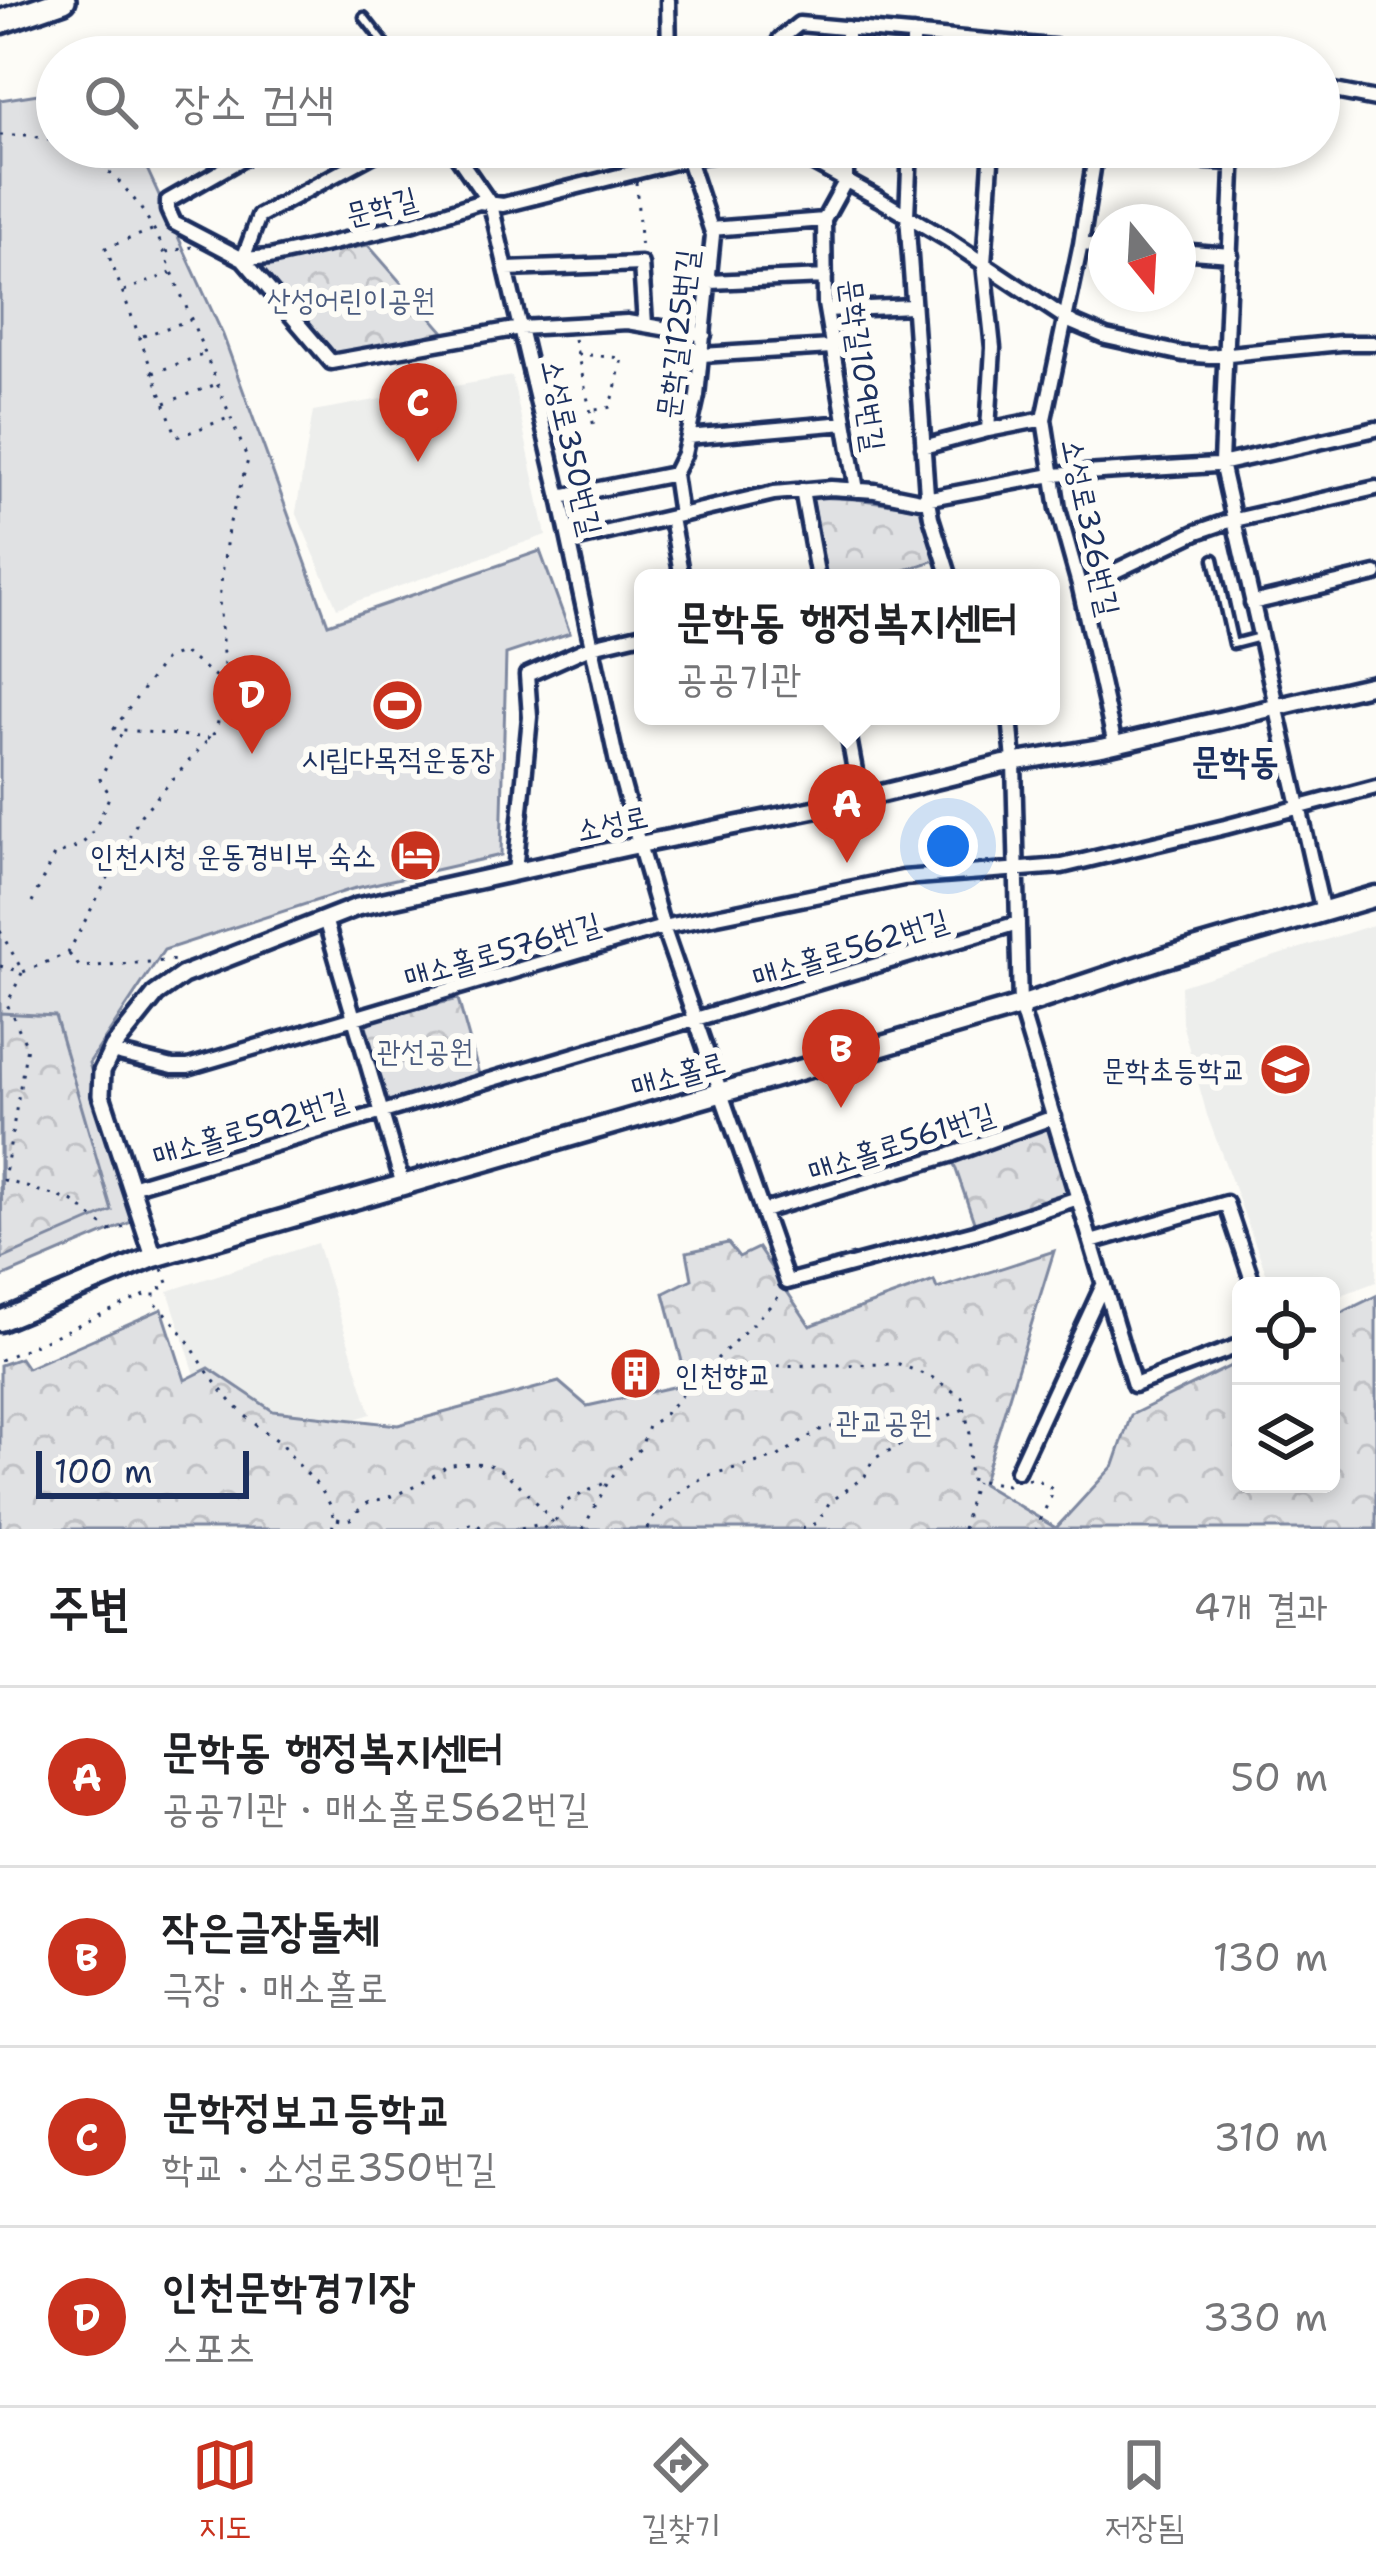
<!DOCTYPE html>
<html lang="ko">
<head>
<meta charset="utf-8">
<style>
  :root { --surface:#fff; --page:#f2f2f2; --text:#202124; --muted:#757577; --line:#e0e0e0; --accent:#c8321e }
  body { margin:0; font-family:"Shantell Sans","Poor Story",sans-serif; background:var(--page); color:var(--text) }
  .controls { position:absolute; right:36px; bottom:36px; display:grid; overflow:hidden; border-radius:18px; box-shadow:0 6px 18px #0003 }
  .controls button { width:108px; height:108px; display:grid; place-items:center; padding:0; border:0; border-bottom:3px solid var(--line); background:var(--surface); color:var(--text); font:60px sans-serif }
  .compass { position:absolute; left:1088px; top:204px; width:108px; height:108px; border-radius:50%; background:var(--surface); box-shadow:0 6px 18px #0003; rotate:162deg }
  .scale { position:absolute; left:36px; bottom:30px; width:213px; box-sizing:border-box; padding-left:12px; border:6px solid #1b2f5e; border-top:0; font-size:33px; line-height:42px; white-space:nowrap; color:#1b2f5e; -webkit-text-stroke:9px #fdfcf7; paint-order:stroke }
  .you { position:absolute; left:948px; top:846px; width:42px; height:42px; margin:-30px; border:9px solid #fff; border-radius:50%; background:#1a73e8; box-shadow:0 0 0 18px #1a73e833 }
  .badge { display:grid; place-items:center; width:78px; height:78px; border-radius:50%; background:var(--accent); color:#fff; font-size:39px; font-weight:700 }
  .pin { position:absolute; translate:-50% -99px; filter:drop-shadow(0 3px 6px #0008) }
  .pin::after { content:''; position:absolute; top:63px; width:42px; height:36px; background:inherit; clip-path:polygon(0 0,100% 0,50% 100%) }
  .popup { position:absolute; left:634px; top:569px; width:426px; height:156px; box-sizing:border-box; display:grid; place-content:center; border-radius:18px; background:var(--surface); filter:drop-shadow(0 3px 9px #0005); font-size:39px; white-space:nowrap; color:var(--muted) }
  .popup b { font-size:45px; color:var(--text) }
  .popup::after { content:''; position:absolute; left:50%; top:100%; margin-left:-24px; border:24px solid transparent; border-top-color:var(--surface) }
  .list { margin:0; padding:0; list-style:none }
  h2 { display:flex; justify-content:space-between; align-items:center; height:156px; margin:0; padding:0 48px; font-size:51px }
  h2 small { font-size:39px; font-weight:400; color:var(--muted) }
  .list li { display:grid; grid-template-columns:78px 1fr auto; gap:36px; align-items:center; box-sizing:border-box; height:180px; padding:0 48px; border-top:3px solid var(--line) }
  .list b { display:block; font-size:45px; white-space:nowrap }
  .list p { margin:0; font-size:39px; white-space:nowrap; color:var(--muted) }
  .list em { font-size:39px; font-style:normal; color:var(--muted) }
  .icon { flex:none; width:66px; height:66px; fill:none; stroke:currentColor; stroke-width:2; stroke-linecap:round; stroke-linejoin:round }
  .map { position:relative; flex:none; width:1376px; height:1529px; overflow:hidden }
  .search { position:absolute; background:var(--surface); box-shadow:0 6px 18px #0003; left:36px; right:36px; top:36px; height:132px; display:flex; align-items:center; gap:30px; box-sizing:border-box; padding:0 42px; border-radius:66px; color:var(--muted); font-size:45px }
  .sheet { height:876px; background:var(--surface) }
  nav { display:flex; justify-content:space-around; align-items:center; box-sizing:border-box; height:168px; border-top:3px solid var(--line); background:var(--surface); font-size:33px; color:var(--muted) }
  nav a { display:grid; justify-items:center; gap:6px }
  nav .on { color:var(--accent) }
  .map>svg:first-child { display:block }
  .built { fill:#edeeec }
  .green { fill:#e0e1e3; stroke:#7e88a0; stroke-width:3 }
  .forest { fill:url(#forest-crowns); stroke:#7e88a0; stroke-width:3 }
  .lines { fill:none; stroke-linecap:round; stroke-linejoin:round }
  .service-casing { stroke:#1b2f5e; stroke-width:15 }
  .minor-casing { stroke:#1b2f5e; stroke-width:21 }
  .tertiary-casing { stroke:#1b2f5e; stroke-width:24 }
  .secondary-casing { stroke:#1b2f5e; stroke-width:27 }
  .motorway-casing { stroke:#1b2f5e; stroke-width:30 }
  .path { stroke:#1b2f5e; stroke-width:3; stroke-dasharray:3 9; stroke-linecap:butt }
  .service { stroke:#fdfcf7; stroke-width:6 }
  .minor { stroke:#fdfcf7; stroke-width:12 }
  .tertiary { stroke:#fdfcf7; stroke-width:15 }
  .secondary { stroke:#fdfcf7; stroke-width:18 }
  .motorway { stroke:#fdfcf7; stroke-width:21 }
  .labels { text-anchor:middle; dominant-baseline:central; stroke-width:12; stroke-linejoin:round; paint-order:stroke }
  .street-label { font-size:30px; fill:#1b2f5e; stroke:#fdfcf7 }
  .park-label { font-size:30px; fill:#4c5c7f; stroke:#fdfcf7 }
  .poi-label { font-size:30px; fill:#1b2f5e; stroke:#fdfcf7; text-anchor:end }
  .quarter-label { font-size:36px; font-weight:bold; fill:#1b2f5e; stroke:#fdfcf7 }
</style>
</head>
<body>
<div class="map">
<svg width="1376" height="1529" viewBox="0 0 1376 1529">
  <defs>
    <pattern id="forest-crowns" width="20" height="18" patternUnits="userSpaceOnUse" patternTransform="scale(3)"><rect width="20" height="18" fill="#e0e1e3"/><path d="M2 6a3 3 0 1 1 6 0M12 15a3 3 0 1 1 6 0" fill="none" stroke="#c0c1c5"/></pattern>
  </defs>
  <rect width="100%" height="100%" fill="#fdfcf7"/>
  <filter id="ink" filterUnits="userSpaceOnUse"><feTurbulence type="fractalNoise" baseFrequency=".00833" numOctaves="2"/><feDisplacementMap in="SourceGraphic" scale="24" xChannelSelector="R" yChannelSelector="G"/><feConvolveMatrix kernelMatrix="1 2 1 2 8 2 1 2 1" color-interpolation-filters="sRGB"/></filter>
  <g filter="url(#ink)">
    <path class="built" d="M512 376 546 535 337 608 296 512 313 411Z
      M1376 924V1282L1331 1299V1286H1271L1207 1115 1182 1023 1181 986Z
      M317 1243 371 1414 223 1461 168 1291Z"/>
    <path class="green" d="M57 91V147H137L223 335 328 624 540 551 570 633 506 654 501 855 352 889 164 950 89 1063 136 1220 0 1278V100Z"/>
    <path class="forest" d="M368 245 444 332 338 357 258 265Z
      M812 497 856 499 921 508 936 560 881 578H827Z
      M458 999 480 1078 386 1105 365 1021Z
      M0 1013 55 1016 112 1211 2 1259Z
      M1051 1123 1072 1195 976 1228 952 1158Z
      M728 1243 739 1257 758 1248 810 1326 934 1281 937 1289 1054 1251 982 1484 1056 1528 1114 1465 1131 1415 1241 1361V1484H1331V1318L1376 1296V1529H0V1365L20 1358 27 1368 162 1309 185 1380 209 1368 273 1411 398 1425 559 1382 587 1406 682 1385 685 1373 664 1293 692 1279 687 1252Z"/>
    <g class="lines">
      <defs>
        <path id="service" d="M364 17 395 57
          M1214 559 1233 644 1260 637"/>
        <path id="minor" d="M668 0 669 57
          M776 57 780 39 799 24 1164 57
          M847 57V28
          M913 57V34
          M1319 88 1376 99
          M263 147 168 201V210L174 223 243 259 270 257 333 243 414 223 479 202 503 205 694 157 770 147
          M451 147 491 205 559 493 617 763 639 844 663 927 787 1282 979 1231 1078 1198
          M776 147 801 156 879 199 947 239 1073 323 1106 337 1183 354 1209 356 1341 343H1376
          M846 147V180L824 220 825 304 857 490
          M910 147 907 215 927 494 931 517 950 578
          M1018 147 1095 156 1234 162
          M1234 147 1221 463 1323 912
          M1095 156 1081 244 1044 419 1058 509 1080 588 1115 745
          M711 229 824 220
          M1081 244 1106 246
          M1178 251 1231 255
          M243 259 331 362 520 328 627 322 704 335
          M243 259 259 216 387 147
          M507 269 641 264 645 324
          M710 282 825 277
          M826 310 912 306
          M702 355 831 347
          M988 430 993 348 984 264 992 147
          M688 437 845 423
          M923 447 988 430 1044 419
          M802 490 818 578
          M560 497 674 474
          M680 515 674 474 684 454 697 396 713 235 684 147
          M671 518 682 578
          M570 541 774 493 831 488 875 491 920 500 1052 475 1216 465 1376 429
          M1080 588 1197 532 1226 522 1376 488
          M1252 603 1376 574
          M845 716 860 798
          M1010 716 1014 762 1020 1006 1134 1385 1241 1345
          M515 872 530 717 527 675 592 646 643 634
          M325 919 403 1185
          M111 1052 173 1067H188L663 927 903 878 1062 866 1225 827 1376 787
          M131 1187 1018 923
          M763 1211 950 1155 1054 1117
          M1091 1242 1226 1203 1254 1286
          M1017 1471 1104 1283"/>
        <path id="tertiary" d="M154 1257 101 1095 102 1071 113 1048 156 994 183 975 357 907 627 847 826 807 1002 764 1104 747 1376 684"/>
        <path id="secondary" d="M0 1321 154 1257 1020 1006 1164 958 1376 896"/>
        <path id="motorway" d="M0 22 64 0"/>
      </defs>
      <use href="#service" class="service-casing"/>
      <use href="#minor" class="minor-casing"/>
      <use href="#tertiary" class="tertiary-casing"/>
      <use href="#secondary" class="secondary-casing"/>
      <use href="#motorway" class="motorway-casing"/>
      <path class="path" d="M0 135H28L57 141
        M636 182 641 251
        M152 230 106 248 177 437 231 417
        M166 252 192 247
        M124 291 171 273
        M143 336 190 320
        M574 339 595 431
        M577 354 622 358 611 407 590 411
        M153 373 205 354
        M165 403 217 384
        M210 738 114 729 164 660 183 652 224 683
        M32 902 54 855C94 845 94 830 110 795L100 779 122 732
        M0 931 22 970
        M69 954 80 967 179 960
        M0 966 23 972 68 953 141 815 215 732 226 694 219 599 228 529 248 460 158 237C137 198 112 167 71 147
        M22 973 7 1004 27 1046 4 1180 72 1201 110 1231 129 1226
        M162 1269 169 1285 154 1291V1303C178 1321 191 1347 207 1371 227 1401 253 1425 283 1444 296 1470 341 1495 332 1529
        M0 1360 152 1292
        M700 1376 776 1300 780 1293
        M696 1381 716 1372 760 1366 899 1364 933 1378 962 1397 970 1434 969 1479 1007 1485 1012 1481
        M1027 1479 1038 1480 1054 1490 1036 1529
        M337 1519C357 1524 353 1511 367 1503 373 1500 380 1500 386 1498 406 1491 430 1481 446 1466 458 1464 473 1462 485 1464 509 1468 545 1510 557 1529
        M555 1521 567 1501 607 1482
        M457 1529 475 1522 482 1529
        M521 1529 540 1524 546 1529
        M583 1529 608 1482 620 1466 641 1448 648 1426 662 1417 693 1383
        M647 1529 650 1521 677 1494 705 1476 777 1457 820 1430 861 1419 932 1423
        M802 1529 817 1523 829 1503 865 1476 873 1459 922 1434 932 1423 964 1409
        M963 1529 971 1494 976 1482"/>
      <use href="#service" class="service"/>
      <use href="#minor" class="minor"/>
      <use href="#tertiary" class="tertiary"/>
      <use href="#secondary" class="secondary"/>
      <use href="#motorway" class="motorway"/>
    </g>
  </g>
  <defs>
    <symbol id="stadium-disc" viewBox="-11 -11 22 22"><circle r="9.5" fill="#c8321e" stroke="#fdfcf7"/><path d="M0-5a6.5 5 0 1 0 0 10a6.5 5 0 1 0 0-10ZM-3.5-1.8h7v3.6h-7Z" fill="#fff"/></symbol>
    <symbol id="hotel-disc" viewBox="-11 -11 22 22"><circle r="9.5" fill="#c8321e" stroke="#fdfcf7"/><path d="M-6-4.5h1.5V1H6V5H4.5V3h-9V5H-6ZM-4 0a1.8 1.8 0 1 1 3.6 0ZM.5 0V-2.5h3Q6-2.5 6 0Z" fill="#fff"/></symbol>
    <symbol id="school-disc" viewBox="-11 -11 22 22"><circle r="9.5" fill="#c8321e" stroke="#fdfcf7"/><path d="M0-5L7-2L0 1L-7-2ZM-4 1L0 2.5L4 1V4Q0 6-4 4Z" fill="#fff"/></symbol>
    <symbol id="building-disc" viewBox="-11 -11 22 22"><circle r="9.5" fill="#c8321e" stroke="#fdfcf7"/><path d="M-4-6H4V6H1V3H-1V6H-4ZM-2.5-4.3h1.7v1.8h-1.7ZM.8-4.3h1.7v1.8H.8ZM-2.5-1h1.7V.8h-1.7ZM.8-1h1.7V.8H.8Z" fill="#fff"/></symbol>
  </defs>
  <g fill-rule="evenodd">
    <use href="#stadium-disc" x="368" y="676" width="59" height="59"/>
    <use href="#hotel-disc" x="386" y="826" width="59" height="59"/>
    <use href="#school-disc" x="1256" y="1040" width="59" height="59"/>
    <use href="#building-disc" x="606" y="1344" width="59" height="59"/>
  </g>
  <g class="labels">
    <g class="street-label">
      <text transform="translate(381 206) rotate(-15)">문학길</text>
      <text transform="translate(677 334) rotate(-83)">문학길125번길</text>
      <text transform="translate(863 365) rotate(82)">문학길109번길</text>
      <text transform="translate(572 447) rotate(77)">소성로350번길</text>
      <text transform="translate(1091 527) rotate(78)">소성로326번길</text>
      <text transform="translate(612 823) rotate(-12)">소성로</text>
      <text transform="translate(850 948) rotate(-17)">매소홀로562번길</text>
      <text transform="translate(502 950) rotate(-16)">매소홀로576번길</text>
      <text transform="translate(678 1074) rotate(-16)">매소홀로</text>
      <text transform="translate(250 1127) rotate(-17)">매소홀로592번길</text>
      <text transform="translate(901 1142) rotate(-18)">매소홀로561번길</text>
    </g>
    <g class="park-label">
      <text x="351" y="299">산성어린이공원</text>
      <text x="425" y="1050">관선공원</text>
      <text x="884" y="1421">관교공원</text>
    </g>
    <g class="poi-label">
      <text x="398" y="758" text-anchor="middle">시립다목적운동장</text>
      <text x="376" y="855">인천시청 운동경비부 숙소</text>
      <text x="1246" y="1069">문학초등학교</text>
      <text x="675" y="1374" text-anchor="start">인천향교</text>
    </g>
    <g class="quarter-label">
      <text x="1235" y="760">문학동</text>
    </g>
  </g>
</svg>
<div class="controls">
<button><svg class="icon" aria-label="locate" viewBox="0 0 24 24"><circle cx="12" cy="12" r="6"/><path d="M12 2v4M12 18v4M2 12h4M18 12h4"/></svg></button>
<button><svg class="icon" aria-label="layers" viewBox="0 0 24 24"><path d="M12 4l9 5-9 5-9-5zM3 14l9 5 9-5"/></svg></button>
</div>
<svg class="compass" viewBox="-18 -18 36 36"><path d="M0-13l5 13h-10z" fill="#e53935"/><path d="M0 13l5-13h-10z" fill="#757577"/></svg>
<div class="scale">100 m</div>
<div class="you"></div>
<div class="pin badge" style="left:847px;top:863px">A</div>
<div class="popup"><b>문학동 행정복지센터</b>공공기관</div>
<div class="pin badge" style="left:841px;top:1108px">B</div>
<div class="pin badge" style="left:418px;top:462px">C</div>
<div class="pin badge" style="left:252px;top:754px">D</div>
<div class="search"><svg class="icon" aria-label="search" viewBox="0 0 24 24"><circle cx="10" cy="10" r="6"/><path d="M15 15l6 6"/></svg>장소 검색</div>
</div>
<section class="sheet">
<h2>주변<small>4개 결과</small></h2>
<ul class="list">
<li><span class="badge">A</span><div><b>문학동 행정복지센터</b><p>공공기관 · 매소홀로562번길</p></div><em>50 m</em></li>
<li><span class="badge">B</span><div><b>작은글장돌체</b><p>극장 · 매소홀로</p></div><em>130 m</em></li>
<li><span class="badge">C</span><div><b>문학정보고등학교</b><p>학교 · 소성로350번길</p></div><em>310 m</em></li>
<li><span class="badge">D</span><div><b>인천문학경기장</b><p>스포츠</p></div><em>330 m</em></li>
</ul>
</section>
<nav>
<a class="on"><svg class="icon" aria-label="map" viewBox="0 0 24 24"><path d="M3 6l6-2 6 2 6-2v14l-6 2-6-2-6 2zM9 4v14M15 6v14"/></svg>지도</a>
<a><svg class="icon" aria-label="directions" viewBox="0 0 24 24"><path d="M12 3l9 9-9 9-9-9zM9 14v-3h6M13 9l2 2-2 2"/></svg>길찾기</a>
<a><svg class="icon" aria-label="saved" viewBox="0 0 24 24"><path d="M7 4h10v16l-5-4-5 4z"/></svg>저장됨</a>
</nav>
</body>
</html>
